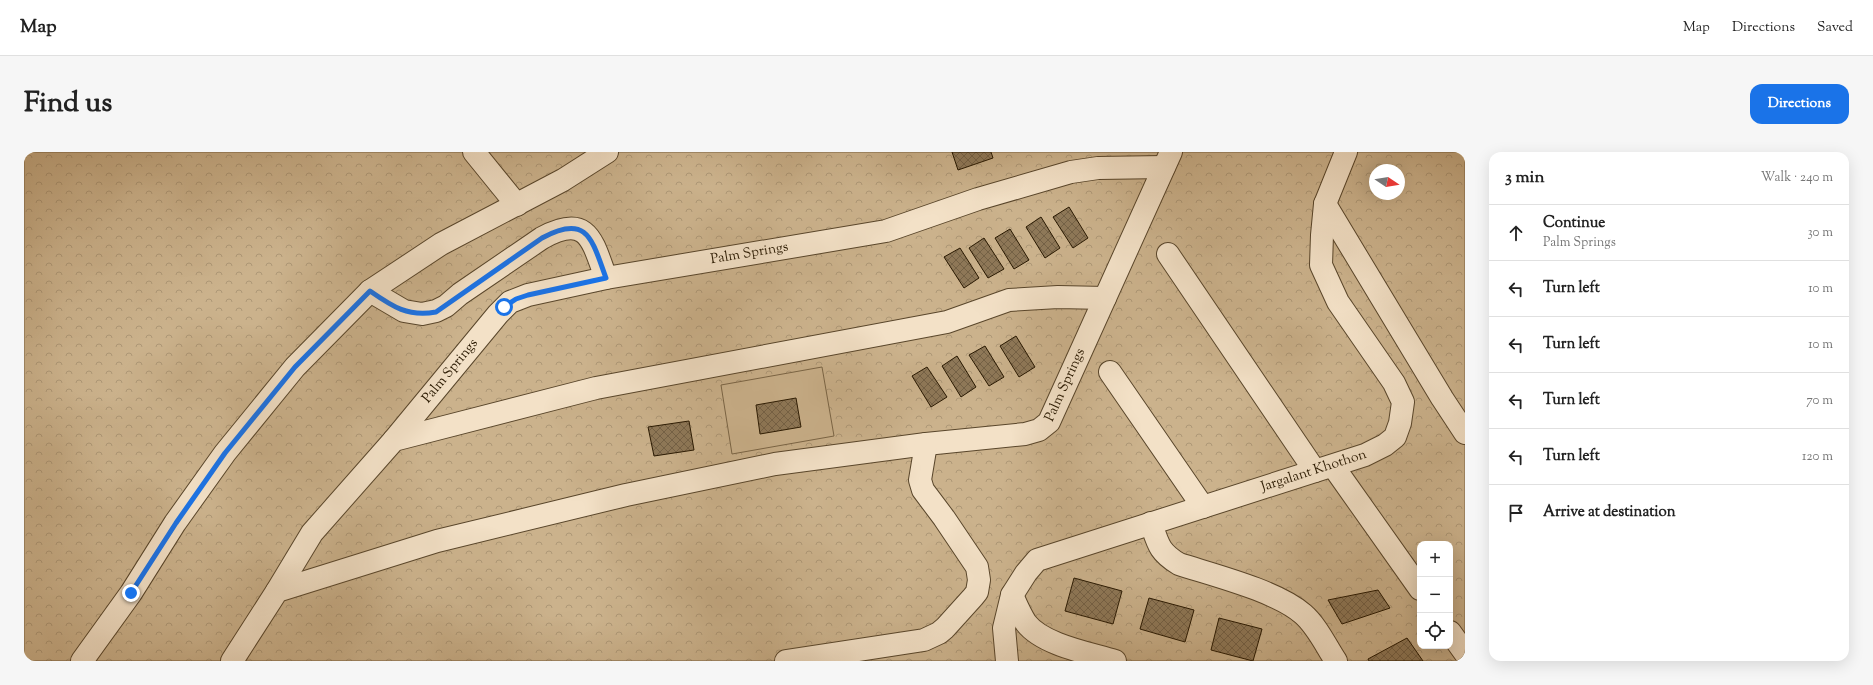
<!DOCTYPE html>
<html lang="en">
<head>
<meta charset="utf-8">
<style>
  :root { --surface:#fff; --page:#f6f6f6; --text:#222; --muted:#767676; --line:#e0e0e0; --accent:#1a73e8 }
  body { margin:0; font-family:"Sorts Mill Goudy",serif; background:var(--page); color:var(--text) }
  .controls { position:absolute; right:12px; bottom:12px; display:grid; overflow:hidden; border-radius:8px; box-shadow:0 4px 16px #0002 }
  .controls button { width:36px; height:36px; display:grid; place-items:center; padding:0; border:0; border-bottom:1px solid var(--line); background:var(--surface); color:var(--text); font:20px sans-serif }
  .compass { position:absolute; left:1345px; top:12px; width:36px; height:36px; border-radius:50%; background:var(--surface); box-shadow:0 4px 16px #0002; rotate:102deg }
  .stop { position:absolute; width:12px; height:12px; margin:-9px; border:3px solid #1a73e8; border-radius:50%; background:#fff }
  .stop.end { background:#1a73e8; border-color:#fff; box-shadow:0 1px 4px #0008 }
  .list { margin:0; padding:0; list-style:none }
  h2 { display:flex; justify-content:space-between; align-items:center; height:52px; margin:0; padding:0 16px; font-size:17px }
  h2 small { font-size:13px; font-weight:400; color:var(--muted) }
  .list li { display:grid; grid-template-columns:26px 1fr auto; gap:12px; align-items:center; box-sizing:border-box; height:56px; padding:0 16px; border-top:1px solid var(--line) }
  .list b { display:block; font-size:15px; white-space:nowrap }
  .list p { margin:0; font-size:13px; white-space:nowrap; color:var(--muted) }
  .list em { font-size:13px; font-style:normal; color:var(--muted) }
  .icon { flex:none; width:22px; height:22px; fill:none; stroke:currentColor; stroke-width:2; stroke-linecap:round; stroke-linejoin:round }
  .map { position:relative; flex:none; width:1441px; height:509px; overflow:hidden; border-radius:12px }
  header { display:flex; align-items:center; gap:24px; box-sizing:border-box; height:56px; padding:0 20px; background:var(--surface); border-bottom:1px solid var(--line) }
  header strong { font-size:19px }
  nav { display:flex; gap:22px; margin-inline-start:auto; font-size:14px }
  .intro { display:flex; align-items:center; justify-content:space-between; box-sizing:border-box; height:96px; padding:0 24px }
  h1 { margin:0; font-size:28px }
  .button { padding:10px 18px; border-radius:12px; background:var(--accent); color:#fff; font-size:14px; font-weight:700 }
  main { display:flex; gap:24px; padding:0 24px }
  aside { flex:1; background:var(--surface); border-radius:12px; box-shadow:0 4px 16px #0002 }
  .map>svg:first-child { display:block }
  .forest { fill:url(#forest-crowns); stroke:#7a6546; fill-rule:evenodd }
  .garden { fill:#cbb28c; stroke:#7a6546 }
  .building { fill:url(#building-cross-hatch); stroke:#281801 }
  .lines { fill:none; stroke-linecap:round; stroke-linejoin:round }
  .minor-casing { stroke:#59462b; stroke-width:24 }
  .minor { stroke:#f3e1c7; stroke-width:22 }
  .route { stroke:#1a73e8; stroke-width:5 }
  .labels { text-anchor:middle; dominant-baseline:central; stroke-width:3.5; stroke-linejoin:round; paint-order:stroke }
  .street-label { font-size:14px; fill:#281801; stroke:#f3e1c7 }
</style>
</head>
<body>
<header>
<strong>Map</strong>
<nav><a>Map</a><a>Directions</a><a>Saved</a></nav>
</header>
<div class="intro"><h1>Find us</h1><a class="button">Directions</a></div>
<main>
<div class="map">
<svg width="1441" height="509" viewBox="0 0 1441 509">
  <defs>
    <pattern id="forest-crowns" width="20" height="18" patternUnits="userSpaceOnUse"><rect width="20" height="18" fill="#cbb28c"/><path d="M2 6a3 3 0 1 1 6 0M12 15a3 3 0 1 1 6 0" fill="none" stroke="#ae9877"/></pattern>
    <pattern id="building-cross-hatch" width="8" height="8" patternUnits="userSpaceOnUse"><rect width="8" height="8" fill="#8e7858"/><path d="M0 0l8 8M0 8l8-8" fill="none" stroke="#746146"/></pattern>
  </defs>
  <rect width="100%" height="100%" fill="#ecd1a9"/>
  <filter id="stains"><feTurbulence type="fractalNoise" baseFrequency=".005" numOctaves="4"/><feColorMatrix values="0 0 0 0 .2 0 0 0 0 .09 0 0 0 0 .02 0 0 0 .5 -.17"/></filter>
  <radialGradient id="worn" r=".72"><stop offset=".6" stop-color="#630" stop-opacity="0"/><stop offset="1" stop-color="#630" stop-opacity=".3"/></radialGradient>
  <path class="forest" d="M0 0H1441V509H0ZM1351 18H1375V42H1351ZM1396 392H1426V494H1396Z"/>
  <path class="garden" d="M798 215 810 284 708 302 697 233Z"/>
  <path class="building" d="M928 0H967L969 6 934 18Z
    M1045 55 1064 86 1049 96 1029 65Z
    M1017 65 1036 96 1021 106 1002 75Z
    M986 77 1005 108 990 117 971 86Z
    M960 86 980 117 964 126 945 96Z
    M936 96 955 126 940 136 920 105Z
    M992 184 1011 215 995 225 976 194Z
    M961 194 980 225 965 234 945 203Z
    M933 204 952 235 937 245 918 214Z
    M903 215 923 245 907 255 888 224Z
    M772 246 777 275 736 282 732 253Z
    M665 269 670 298 630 304 624 275Z
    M1050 426 1098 439 1089 472 1041 459Z
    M1354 438 1366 456 1318 472 1304 448Z
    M1125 446 1170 458 1161 490 1116 477Z
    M1195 466 1238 477 1229 509 1187 498Z
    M1383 486 1399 509H1345L1344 507Z"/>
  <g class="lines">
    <defs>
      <g id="minor">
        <path d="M450 0 493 53"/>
        <path d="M1301 52 1418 246 1441 281"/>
        <path d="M1144 102 1291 319"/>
        <path d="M346 139 380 159 398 162 412 159 422 154 436 142 518 86C564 61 568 88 582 126"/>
        <path d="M1086 220 1179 355"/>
        <path id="s1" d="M370 288 474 162 486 150 504 143 582 126 862 79 954 47 1047 20 1074 16 1140 15"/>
        <path d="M1309 314 1396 437"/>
        <path d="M1127 371C1134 392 1135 400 1155 412 1189 423 1253 439 1279 462 1293 474 1302 494 1312 509"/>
        <path d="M253 439 288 381 370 288 572 236 923 170 985 148 1034 145 1081 146"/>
        <path d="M988 443C992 452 996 462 1002 471 1019 493 1065 501 1091 509"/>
        <path d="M1426 480 1441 501"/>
        <path d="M58 509 107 441 151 371 201 301 271 215 346 139 417 92 539 28 583 0"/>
        <path id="s2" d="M208 509 253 439 413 389 602 343 751 312 902 292 1001 282 1015 278 1025 270 1147 0"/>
        <path d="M762 509 900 488 915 481 921 476 949 445 953 440 955 428 953 415 920 366 899 338 896 328 902 292"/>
        <path id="s3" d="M983 509 980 476 988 443 1002 421 1013 408 1341 303 1361 293 1371 285 1376 271 1379 250 1370 231 1314 150 1297 113 1298 83 1301 52 1322 0"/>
      </g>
    </defs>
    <use href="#minor" class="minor-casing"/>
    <use href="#minor" class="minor"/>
  </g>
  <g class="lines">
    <path class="route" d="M107 441 152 371 201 301 271 215 346 139C369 155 384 165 412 160L518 86C564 61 568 88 582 126L504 143 492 147 480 155"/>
  </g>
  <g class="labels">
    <g class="street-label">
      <text stroke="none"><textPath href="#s1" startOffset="425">Palm Springs</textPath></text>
      <text stroke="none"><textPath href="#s1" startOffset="89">Palm Springs</textPath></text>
      <text stroke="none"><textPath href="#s2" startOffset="917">Palm Springs</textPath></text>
      <text stroke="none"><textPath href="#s3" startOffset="401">Jargalant Khothon</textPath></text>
    </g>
  </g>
  <rect width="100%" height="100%" filter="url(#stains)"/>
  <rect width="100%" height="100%" fill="url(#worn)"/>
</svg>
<div class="controls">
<button>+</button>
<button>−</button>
<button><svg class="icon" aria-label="locate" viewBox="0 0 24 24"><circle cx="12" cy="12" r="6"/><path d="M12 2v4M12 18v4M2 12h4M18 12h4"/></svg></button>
</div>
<svg class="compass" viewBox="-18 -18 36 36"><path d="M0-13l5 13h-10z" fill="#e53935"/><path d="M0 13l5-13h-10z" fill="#767676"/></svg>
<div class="stop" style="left:480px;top:155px"></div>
<div class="stop end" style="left:107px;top:441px"></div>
</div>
<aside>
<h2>3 min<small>Walk · 240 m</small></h2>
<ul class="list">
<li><svg class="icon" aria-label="ahead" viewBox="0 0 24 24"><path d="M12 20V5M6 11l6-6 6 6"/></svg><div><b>Continue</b><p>Palm Springs</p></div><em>30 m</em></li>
<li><svg class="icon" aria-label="left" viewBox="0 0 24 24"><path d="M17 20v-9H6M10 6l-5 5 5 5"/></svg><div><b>Turn left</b></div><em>10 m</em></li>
<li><svg class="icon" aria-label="left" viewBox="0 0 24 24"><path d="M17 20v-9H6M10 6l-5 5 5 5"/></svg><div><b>Turn left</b></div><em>10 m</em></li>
<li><svg class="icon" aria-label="left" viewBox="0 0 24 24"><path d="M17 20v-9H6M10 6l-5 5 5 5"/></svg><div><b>Turn left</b></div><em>70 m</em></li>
<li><svg class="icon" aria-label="left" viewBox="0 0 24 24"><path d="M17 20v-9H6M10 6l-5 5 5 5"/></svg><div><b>Turn left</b></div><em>120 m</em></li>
<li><svg class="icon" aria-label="arrive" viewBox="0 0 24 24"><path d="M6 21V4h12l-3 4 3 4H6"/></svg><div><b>Arrive at destination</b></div></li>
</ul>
</aside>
</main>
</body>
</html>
